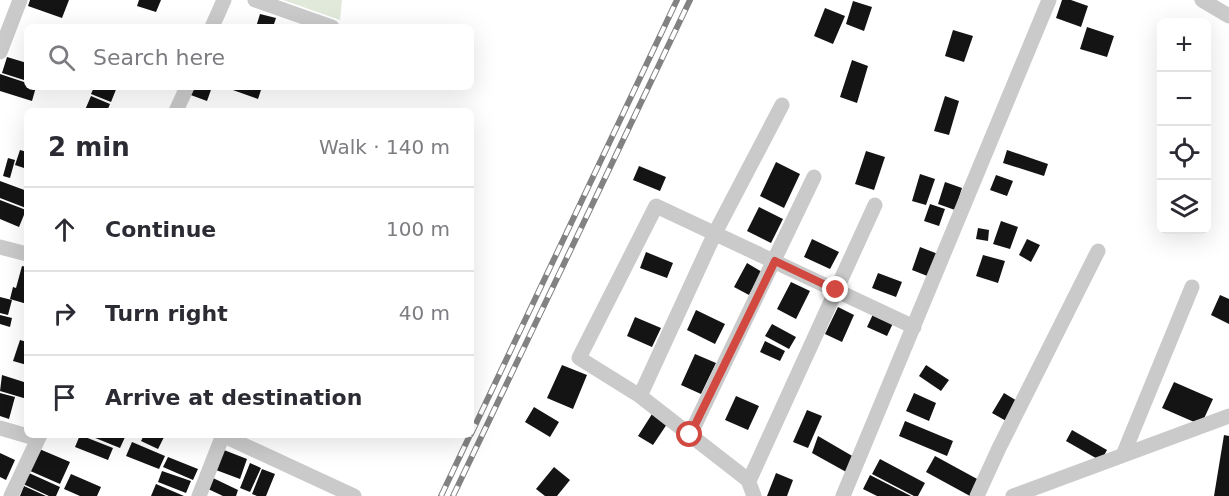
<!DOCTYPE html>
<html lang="en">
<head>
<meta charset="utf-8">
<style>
  :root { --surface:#fff; --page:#f2f2f3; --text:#2b2b33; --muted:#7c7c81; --line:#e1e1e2 }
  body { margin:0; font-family:"DejaVu Sans",sans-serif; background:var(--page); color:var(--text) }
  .controls { position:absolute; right:18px; top:18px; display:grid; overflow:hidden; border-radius:9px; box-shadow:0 6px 24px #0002 }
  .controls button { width:54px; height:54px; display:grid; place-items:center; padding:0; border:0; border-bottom:2px solid var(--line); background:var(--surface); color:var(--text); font:30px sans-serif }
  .stop { position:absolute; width:18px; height:18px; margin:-14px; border:4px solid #d14941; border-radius:50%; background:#fff }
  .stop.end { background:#d14941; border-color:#fff; box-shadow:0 2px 6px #0008 }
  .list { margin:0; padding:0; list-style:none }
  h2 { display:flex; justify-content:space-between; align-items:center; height:78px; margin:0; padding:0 24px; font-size:26px }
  h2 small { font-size:20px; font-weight:400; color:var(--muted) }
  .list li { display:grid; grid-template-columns:39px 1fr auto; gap:18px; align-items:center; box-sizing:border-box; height:84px; padding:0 24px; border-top:2px solid var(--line) }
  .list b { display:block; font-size:22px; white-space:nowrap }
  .list em { font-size:20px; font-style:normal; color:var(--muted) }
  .icon { flex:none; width:33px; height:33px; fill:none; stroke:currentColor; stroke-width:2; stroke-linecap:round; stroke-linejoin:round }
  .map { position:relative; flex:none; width:1229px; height:496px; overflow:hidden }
  .search { position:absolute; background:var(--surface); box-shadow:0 6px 24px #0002; left:24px; top:24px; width:450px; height:66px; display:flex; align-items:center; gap:15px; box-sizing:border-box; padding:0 21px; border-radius:9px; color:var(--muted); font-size:22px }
  .panel { position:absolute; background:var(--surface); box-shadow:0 6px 24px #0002; left:24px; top:108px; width:450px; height:330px; border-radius:9px }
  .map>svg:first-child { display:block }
  .green { fill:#e1e9db }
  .building { fill:#141414 }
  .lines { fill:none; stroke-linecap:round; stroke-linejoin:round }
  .street { stroke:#cacaca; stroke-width:15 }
  .rail-casing { stroke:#828282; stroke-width:6 }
  .rail { stroke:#fff; stroke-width:4; stroke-dasharray:11; stroke-linecap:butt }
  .route { stroke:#d14941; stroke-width:8 }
</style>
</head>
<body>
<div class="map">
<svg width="1229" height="496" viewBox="0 0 1229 496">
  <rect width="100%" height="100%" fill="#fff"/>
  <path class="green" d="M283 0H342L340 20Z"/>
  <path class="building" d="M30 0H69L62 18 28 6Z
    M139 0H161L156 12 137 6Z
    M1062 0H1071L1088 6 1081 27 1056 18Z
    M853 1 872 7 864 31 846 24Z
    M825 8 845 16 833 44 814 36Z
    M260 14 276 18 273 27H256Z
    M1087 27 1114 36 1107 57 1080 49Z
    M953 30 973 36 964 62 945 56Z
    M7 57 27 63V81L2 73Z
    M852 60 868 66 857 103 840 97Z
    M0 74 27 83V87H36L32 101 0 91Z
    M94 87H117L111 102 91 94Z
    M191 87H212L207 101 188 94Z
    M230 87H262L258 99 230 89Z
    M91 96 110 104 107 111 85 110Z
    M945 96 959 101 949 135 934 131Z
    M20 150 27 152V169L15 165Z
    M1007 150 1048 164 1044 176 1003 163Z
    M866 151 885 157 874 190 855 184Z
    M8 158 15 160 10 178 3 176Z
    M776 162 800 174 784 208 760 196Z
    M639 166 666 177 660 191 633 180Z
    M920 174 935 179 926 205 912 201Z
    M996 175 1013 181 1007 196 990 190Z
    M0 181 27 191 26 208 0 198Z
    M945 182 962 188 955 210 938 204Z
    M0 200 26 210 19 227 0 219Z
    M930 204 945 209 939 226 924 221Z
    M759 207 783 219 771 243 747 231Z
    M1001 221 1018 227 1010 249 993 244Z
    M978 228 989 230 988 241 976 239Z
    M812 239 839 252 830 269 804 257Z
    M1027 239 1040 245 1031 262 1019 255Z
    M920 247 938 254 930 277 912 270Z
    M646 252 673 263 667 278 640 268Z
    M983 255 1005 261 998 283 976 276Z
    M747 263 762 272 749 295 734 287Z
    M22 266 27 267V304L10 299 13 287 16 288Z
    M878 273 902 282 896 297 872 288Z
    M791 282 810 291 796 319 777 309Z
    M1220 295 1229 299V324L1211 315Z
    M0 297 12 300 8 315 0 313Z
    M838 307 854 315 842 342 825 334Z
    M696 310 725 324 715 344 687 330Z
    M875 310 895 319 887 336 867 327Z
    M0 315 12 318 10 327 0 324Z
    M635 317 661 328 652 347 627 336Z
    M772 324 796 337 789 349 765 336Z
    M20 340 27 342V365L13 361Z
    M765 341 785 351 780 361 760 352Z
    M695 354 716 363 701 394 681 385Z
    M562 365 587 375 573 409 547 398Z
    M926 365 949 380 941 391 919 376Z
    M2 375 27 383V399L0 391Z
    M1174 382 1213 399 1201 425 1162 408Z
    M0 393 15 397 9 419 0 416Z
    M914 393 936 403 929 421 906 411Z
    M1004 393 1019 402 1008 422 992 413Z
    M736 396 759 406 748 430 725 420Z
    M534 407 559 422 550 437 525 422Z
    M807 410 822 416 808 448 793 442Z
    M652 414 667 424 653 445 638 436Z
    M905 421 953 441 947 456 899 436Z
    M1072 430 1107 450 1101 461 1066 441Z
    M80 435 113 448 108 460 75 447Z
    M88 435H126L120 448Z
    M144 435H165L158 449 141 441Z
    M1224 435 1229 436V496H1214Z
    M818 436 854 457 848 473 812 453Z
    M132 442 165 456 159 469 126 456Z
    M37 448 70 462 60 484 28 470Z
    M224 450 247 459 240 479 216 470Z
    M0 453 15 460 6 480 0 477Z
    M935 456 979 480 970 496 926 472Z
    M168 457 198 469 193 480 163 467Z
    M880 459 925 483 918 496H914L872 474Z
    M250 463 261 468 250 492 240 488Z
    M554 467 570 480 557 496H545L536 489Z
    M262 469 275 474 266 496H257L252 494Z
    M162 471 191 481 186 493 158 482Z
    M29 473 60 487 56 496H49L23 484Z
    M776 473 793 480 787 496H767Z
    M71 474 101 487 97 496H80L64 489Z
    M870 475 911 496H877L863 489Z
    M213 478 238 490 236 496H223L208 489Z
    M156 484 184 496H151Z
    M24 486 46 496H20Z"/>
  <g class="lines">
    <path class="street" d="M255 0 332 27
      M1202 0 1229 16
      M212 27 224 0
      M0 52 20 0
      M176 111 187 87
      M0 247 27 254
      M640 396 579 358 656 206 914 327
      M0 428 38 439
      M222 435 354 496
      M690 435 814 177
      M1123 455 1192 287
      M749 481 875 205
      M11 496 40 435
      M199 496 223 435
      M754 496 748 480 640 396 715 233 782 105
      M843 496 1049 0
      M977 496 999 448 1098 251
      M1013 496 1229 416"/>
    <defs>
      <path id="rail" d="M471 434 677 0
        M441 496 470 435
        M453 496 690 0"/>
    </defs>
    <use href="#rail" class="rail-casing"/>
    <use href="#rail" class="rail"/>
  </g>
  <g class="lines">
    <path class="route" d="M690 435 775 261 836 290"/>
  </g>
</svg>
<div class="controls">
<button>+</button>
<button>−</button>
<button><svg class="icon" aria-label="locate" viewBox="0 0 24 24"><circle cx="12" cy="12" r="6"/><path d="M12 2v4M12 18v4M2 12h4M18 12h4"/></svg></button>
<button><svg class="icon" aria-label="layers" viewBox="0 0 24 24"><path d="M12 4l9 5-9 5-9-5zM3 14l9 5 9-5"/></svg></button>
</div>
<div class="stop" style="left:690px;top:435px"></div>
<div class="stop end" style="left:836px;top:290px"></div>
<div class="search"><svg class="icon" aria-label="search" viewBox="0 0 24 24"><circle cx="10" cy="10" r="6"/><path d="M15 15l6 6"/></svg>Search here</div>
<section class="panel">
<h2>2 min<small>Walk · 140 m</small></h2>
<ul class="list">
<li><svg class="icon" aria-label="ahead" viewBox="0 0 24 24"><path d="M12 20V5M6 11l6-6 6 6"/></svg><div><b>Continue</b></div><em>100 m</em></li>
<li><svg class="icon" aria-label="right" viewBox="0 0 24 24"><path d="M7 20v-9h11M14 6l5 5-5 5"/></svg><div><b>Turn right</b></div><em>40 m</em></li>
<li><svg class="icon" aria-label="arrive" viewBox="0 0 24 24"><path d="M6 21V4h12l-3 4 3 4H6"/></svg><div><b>Arrive at destination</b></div></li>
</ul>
</section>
</div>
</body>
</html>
